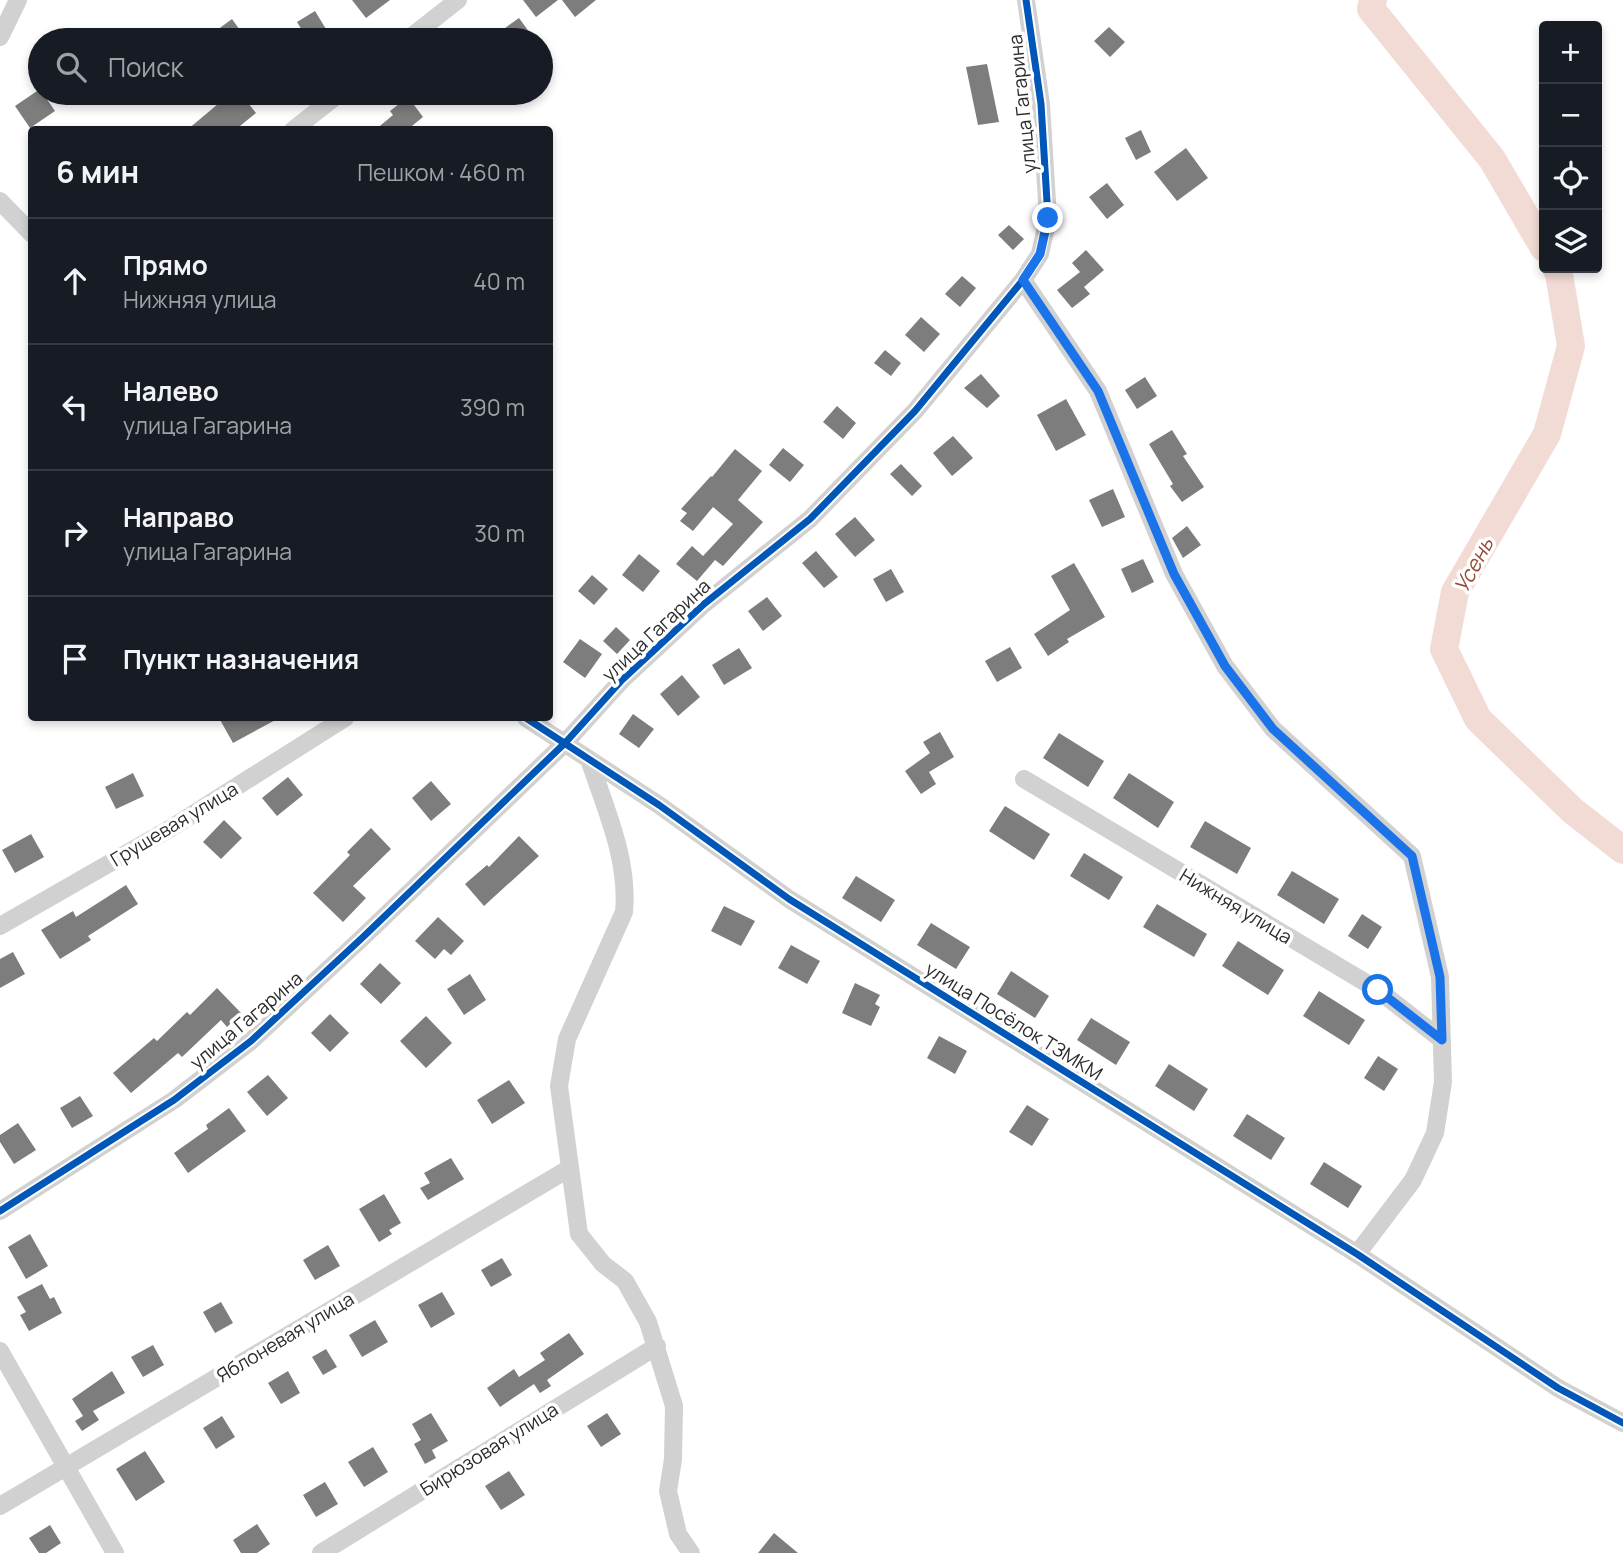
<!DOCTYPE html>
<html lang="ru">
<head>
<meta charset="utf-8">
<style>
  :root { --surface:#171b24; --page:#242831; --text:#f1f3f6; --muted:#9ea1a6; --line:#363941 }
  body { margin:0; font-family:Manrope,sans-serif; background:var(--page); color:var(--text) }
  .controls { position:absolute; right:21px; top:21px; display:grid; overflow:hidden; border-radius:7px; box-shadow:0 4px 10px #0003 }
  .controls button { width:63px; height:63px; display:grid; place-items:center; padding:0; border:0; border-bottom:2px solid var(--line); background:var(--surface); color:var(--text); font:35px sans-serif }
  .stop { position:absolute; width:21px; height:21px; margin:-16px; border:5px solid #1a73e8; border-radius:50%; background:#fff }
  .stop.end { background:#1a73e8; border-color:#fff; box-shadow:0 2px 7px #0008 }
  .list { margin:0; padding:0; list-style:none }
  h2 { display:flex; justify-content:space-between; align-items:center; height:91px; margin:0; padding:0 28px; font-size:30px }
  h2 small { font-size:23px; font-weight:400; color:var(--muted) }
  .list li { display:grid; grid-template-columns:46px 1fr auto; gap:21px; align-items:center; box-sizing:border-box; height:126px; padding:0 28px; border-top:2px solid var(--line) }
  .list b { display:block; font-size:26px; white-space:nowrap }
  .list p { margin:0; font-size:23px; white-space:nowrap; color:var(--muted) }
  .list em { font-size:23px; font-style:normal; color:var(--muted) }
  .icon { flex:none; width:38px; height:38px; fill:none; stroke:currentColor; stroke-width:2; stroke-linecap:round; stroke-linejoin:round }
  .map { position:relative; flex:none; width:1623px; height:1553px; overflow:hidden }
  .search { position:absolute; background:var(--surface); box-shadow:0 4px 10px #0003; left:28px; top:28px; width:525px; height:77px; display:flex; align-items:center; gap:18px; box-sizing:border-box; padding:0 24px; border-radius:38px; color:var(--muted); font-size:26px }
  .panel { position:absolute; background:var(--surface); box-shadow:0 4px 10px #0003; left:28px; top:126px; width:525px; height:595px; border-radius:7px }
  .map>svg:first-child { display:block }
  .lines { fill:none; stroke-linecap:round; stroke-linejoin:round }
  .river { stroke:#f2dbd4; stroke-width:28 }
  .building { fill:#7d7d7d }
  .minor { stroke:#d1d1d1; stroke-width:18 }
  .cycleway-casing { stroke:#fff; stroke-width:11 }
  .cycleway { stroke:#0057b8; stroke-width:7 }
  .route { stroke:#1a73e8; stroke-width:9 }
  .labels { text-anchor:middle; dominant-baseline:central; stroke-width:7; stroke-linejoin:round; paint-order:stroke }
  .street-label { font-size:19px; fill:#2c2c2c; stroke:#fff }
  .water-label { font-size:21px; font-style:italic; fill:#944a34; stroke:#fff }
</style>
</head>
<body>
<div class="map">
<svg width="1623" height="1553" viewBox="0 0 1623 1553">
  <rect width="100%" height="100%" fill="#fff"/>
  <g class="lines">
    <path class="river" d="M1373 0 1371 9 1492 159 1544 248
      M1556 268 1559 274 1571 346 1547 434 1455 592 1444 649 1478 719 1573 811 1623 850"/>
  </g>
  <path class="building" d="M352 0H390L366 18Z
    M523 0H558L536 17Z
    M562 0H596L575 17Z
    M315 11 329 34 320 40H308L297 22Z
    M519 18 535 40H504L498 33Z
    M232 19 247 40H225L217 30Z
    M1109 27 1125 42 1110 57 1094 41Z
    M987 64 999 122 978 125 966 67Z
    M40 89 55 111 30 128 15 106Z
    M231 93H240L256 113 235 130H187Z
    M408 97 423 117 407 130H375L393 115 390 111Z
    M1141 130 1151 152 1136 160 1125 138Z
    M1186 148 1208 178 1177 201 1154 172Z
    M1107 183 1124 205 1107 219 1089 197Z
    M1009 225 1024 239 1013 250 998 235Z
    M1086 250 1104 270 1084 287 1090 294 1072 308 1057 290 1080 272 1072 263Z
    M962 276 976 288 960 307 945 294Z
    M921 317 940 334 924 352 905 335Z
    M885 350 901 363 891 376 874 363Z
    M981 374 1000 396 987 408 964 388Z
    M1145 377 1157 396 1137 409 1125 390Z
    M1066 399 1086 435 1056 451 1037 415Z
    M837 406 856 423 843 439 823 422Z
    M1172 430 1187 454 1183 456 1204 487 1182 502 1170 486 1173 484 1149 444Z
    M953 436 973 458 952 476 933 453Z
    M783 448 804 465 790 482 769 465Z
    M735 449 762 471 738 500 763 522 723 566 715 560 697 581 676 564 692 546 703 556 733 524 713 507 693 531 680 521 687 513 681 509 711 476 712 477Z
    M901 464 922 486 912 496 890 474Z
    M1113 489 1125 517 1102 527 1089 500Z
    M855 517 875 540 855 557 835 534Z
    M1187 526 1201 545 1183 558 1172 538Z
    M816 551 838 577 824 588 802 563Z
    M639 554 660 571 643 592 622 575Z
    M1143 559 1154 582 1132 593 1121 569Z
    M1074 563 1105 617 1067 639 1069 642 1048 656 1034 634 1070 610 1051 576Z
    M891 569 904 592 886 602 873 579Z
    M592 575 608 589 594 605 578 591Z
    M767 597 782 616 763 631 748 611Z
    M616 627 630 640 617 654 603 641Z
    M580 639 602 654 585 678 563 662Z
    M1010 647 1022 668 997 682 985 661Z
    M739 648 752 668 724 685 712 665Z
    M682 675 700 697 678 716 660 694Z
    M633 714 654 729 639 748 619 734Z
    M219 718H279L233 743Z
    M940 732 954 757 929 772 936 784 921 794 905 771 930 753 923 742Z
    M1059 733 1104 761 1088 787 1043 758Z
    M133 773 144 796 116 809 105 787Z
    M1129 773 1174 802 1158 828 1113 798Z
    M288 777 303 795 277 816 262 798Z
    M431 781 451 804 431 821 412 798Z
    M1005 806 1050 834 1034 860 989 831Z
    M224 820 242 838 221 859 203 842Z
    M1205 821 1251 848 1237 874 1190 847Z
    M371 828 391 849 353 886 366 898 343 922 313 893 350 855 347 852Z
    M31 834 44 857 15 873 2 850Z
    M519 836 539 856 484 906 465 884 487 865 489 867Z
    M1084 853 1123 877 1109 900 1070 876Z
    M1292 871 1339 899 1324 924 1277 895Z
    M856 876 895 900 881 922 842 898Z
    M126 885 138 904 88 936 91 940 60 959 41 930 73 911 76 917Z
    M1157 904 1207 934 1194 957 1143 927Z
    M724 906 755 921 741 946 711 931Z
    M1362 914 1382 927 1368 949 1348 936Z
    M438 917 464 941 451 955 444 949 435 959 415 941Z
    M931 923 970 947 956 969 917 945Z
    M1238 941 1284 970 1268 995 1222 966Z
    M791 945 820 961 807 984 778 968Z
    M13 952 25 974 0 988V959Z
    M380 963 401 983 381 1004 360 984Z
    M1011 971 1049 996 1035 1018 997 994Z
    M470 974 486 1000 464 1015 447 989Z
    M855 983 880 995 875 1004 880 1007 871 1026 842 1013Z
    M217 988 241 1013 227 1027 221 1020 182 1057 178 1053 131 1093 113 1073 154 1038 157 1041 187 1012 190 1015Z
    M1319 991 1365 1020 1349 1045 1303 1016Z
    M330 1014 349 1033 330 1052 311 1033Z
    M426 1016 452 1043 426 1068 400 1041Z
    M1091 1018 1130 1042 1116 1065 1077 1040Z
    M939 1036 967 1051 955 1074 927 1058Z
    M1378 1056 1398 1069 1384 1091 1364 1078Z
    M1169 1064 1208 1089 1194 1111 1155 1086Z
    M268 1075 288 1098 267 1116 247 1092Z
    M509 1080 525 1103 492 1124 477 1100Z
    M80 1096 93 1116 72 1128 60 1108Z
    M1027 1105 1049 1119 1032 1146 1009 1132Z
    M229 1108 246 1131 188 1173 174 1153 208 1129 206 1125Z
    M1247 1114 1285 1138 1271 1160 1233 1136Z
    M18 1123 36 1150 14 1164 0 1142V1135Z
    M451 1158 464 1179 428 1200 420 1188 430 1183 424 1173Z
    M1324 1162 1362 1186 1348 1208 1310 1184Z
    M384 1194 401 1223 389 1230 392 1234 379 1242 359 1209Z
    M30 1234 48 1266 26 1279 8 1247Z
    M328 1245 340 1266 315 1280 303 1260Z
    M502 1258 512 1275 491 1287 481 1270Z
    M42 1284 50 1299 54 1297 62 1313 29 1331 20 1315 26 1312 17 1297Z
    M442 1292 455 1314 431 1328 418 1305Z
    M221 1302 233 1323 215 1333 203 1312Z
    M375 1320 388 1342 362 1357 349 1335Z
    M569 1333 584 1354 547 1380 551 1386 540 1393 534 1384 500 1407 487 1388 514 1369 519 1377 545 1360 540 1353Z
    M153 1345 164 1365 143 1377 131 1357Z
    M326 1349 337 1367 323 1375 312 1357Z
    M112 1371 125 1393 93 1411 99 1420 82 1431 75 1421 83 1416 72 1399Z
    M288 1371 300 1393 281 1404 268 1383Z
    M431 1413 448 1441 432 1450 436 1458 425 1464 414 1444 421 1440 412 1424Z
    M607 1413 621 1434 601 1447 587 1426Z
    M222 1416 235 1437 216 1449 203 1428Z
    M373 1447 388 1472 364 1487 348 1462Z
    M145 1451 165 1482 136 1501 116 1469Z
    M509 1471 525 1495 501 1510 485 1486Z
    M325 1482 338 1504 316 1517 303 1495Z
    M257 1524 270 1544 257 1553H241L233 1540Z
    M50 1525 61 1543 46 1553H39L29 1538Z
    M774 1533 798 1553H758Z"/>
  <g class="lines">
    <path class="minor" d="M0 37 18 0
      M407 40 458 0
      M293 130 340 93
      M0 201 32 234
      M1023 280 1098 391 1174 574 1225 666 1273 729 1412 856 1440 977 1443 1082 1435 1133 1413 1180 1357 1254
      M526 718 659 805 789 899 1357 1254 1558 1388 1623 1423
      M589 759C605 808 629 859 624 912L567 1039 559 1086 579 1234 603 1264 625 1281 648 1322 674 1406 673 1459 668 1491 678 1534 691 1553
      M1024 779 1378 990 1442 1040
      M0 926 171 828 345 718
      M0 1211 174 1100 251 1041 362 938 565 743 622 680 704 604 810 519 915 411 1023 280 1040 254 1048 218 1041 104 1026 0
      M0 1351 115 1553
      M0 1506 570 1168
      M321 1553 657 1346"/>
    <defs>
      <path id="cycleway" d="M526 718 659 805 789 899 1357 1254 1558 1388 1623 1423
        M0 1211 174 1100 251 1041 362 938 565 743 622 680 704 604 810 519 915 411 1023 280 1040 254 1048 218 1041 104 1026 0"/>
    </defs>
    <use href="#cycleway" class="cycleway-casing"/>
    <use href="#cycleway" class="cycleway"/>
  </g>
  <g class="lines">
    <path class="route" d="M1048 218 1040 254 1023 280 1098 391 1174 574 1225 666 1273 729 1412 856 1440 977 1442 1040 1378 990"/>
  </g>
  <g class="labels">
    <g class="street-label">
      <text transform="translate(1022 104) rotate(-96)">улица Гагарина</text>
      <text transform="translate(656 630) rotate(-43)">улица Гагарина</text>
      <text transform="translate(174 824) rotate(-31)">Грушевая улица</text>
      <text transform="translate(1236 906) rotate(31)">Нижняя улица</text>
      <text transform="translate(246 1020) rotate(-40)">улица Гагарина</text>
      <text transform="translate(1014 1021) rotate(32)">улица Посёлок ТЗМКМ</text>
      <text transform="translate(285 1337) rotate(-31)">Яблоневая улица</text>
      <text transform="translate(489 1449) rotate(-32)">Бирюзовая улица</text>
    </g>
    <g class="water-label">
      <text transform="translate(1473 565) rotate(-62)">Усень</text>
    </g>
  </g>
</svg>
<div class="controls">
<button>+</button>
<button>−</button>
<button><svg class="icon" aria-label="locate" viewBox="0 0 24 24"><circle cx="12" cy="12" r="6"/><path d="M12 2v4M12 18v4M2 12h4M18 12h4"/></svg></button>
<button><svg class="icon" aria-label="layers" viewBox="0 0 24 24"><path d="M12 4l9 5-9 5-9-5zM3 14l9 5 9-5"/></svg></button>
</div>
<div class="stop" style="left:1378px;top:990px"></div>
<div class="stop end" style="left:1048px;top:218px"></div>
<div class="search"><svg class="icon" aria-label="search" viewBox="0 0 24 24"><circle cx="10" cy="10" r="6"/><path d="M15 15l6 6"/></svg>Поиск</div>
<section class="panel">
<h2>6 мин<small>Пешком · 460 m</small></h2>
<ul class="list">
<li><svg class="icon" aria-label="ahead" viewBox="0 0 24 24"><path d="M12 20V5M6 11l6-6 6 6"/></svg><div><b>Прямо</b><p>Нижняя улица</p></div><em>40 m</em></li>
<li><svg class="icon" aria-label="left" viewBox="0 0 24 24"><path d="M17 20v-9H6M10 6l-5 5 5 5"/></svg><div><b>Налево</b><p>улица Гагарина</p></div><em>390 m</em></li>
<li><svg class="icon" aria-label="right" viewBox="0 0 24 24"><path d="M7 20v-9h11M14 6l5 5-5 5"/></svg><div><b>Направо</b><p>улица Гагарина</p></div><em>30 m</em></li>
<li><svg class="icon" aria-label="arrive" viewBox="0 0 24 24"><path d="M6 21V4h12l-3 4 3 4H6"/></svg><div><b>Пункт назначения</b></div></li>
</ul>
</section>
</div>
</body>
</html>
